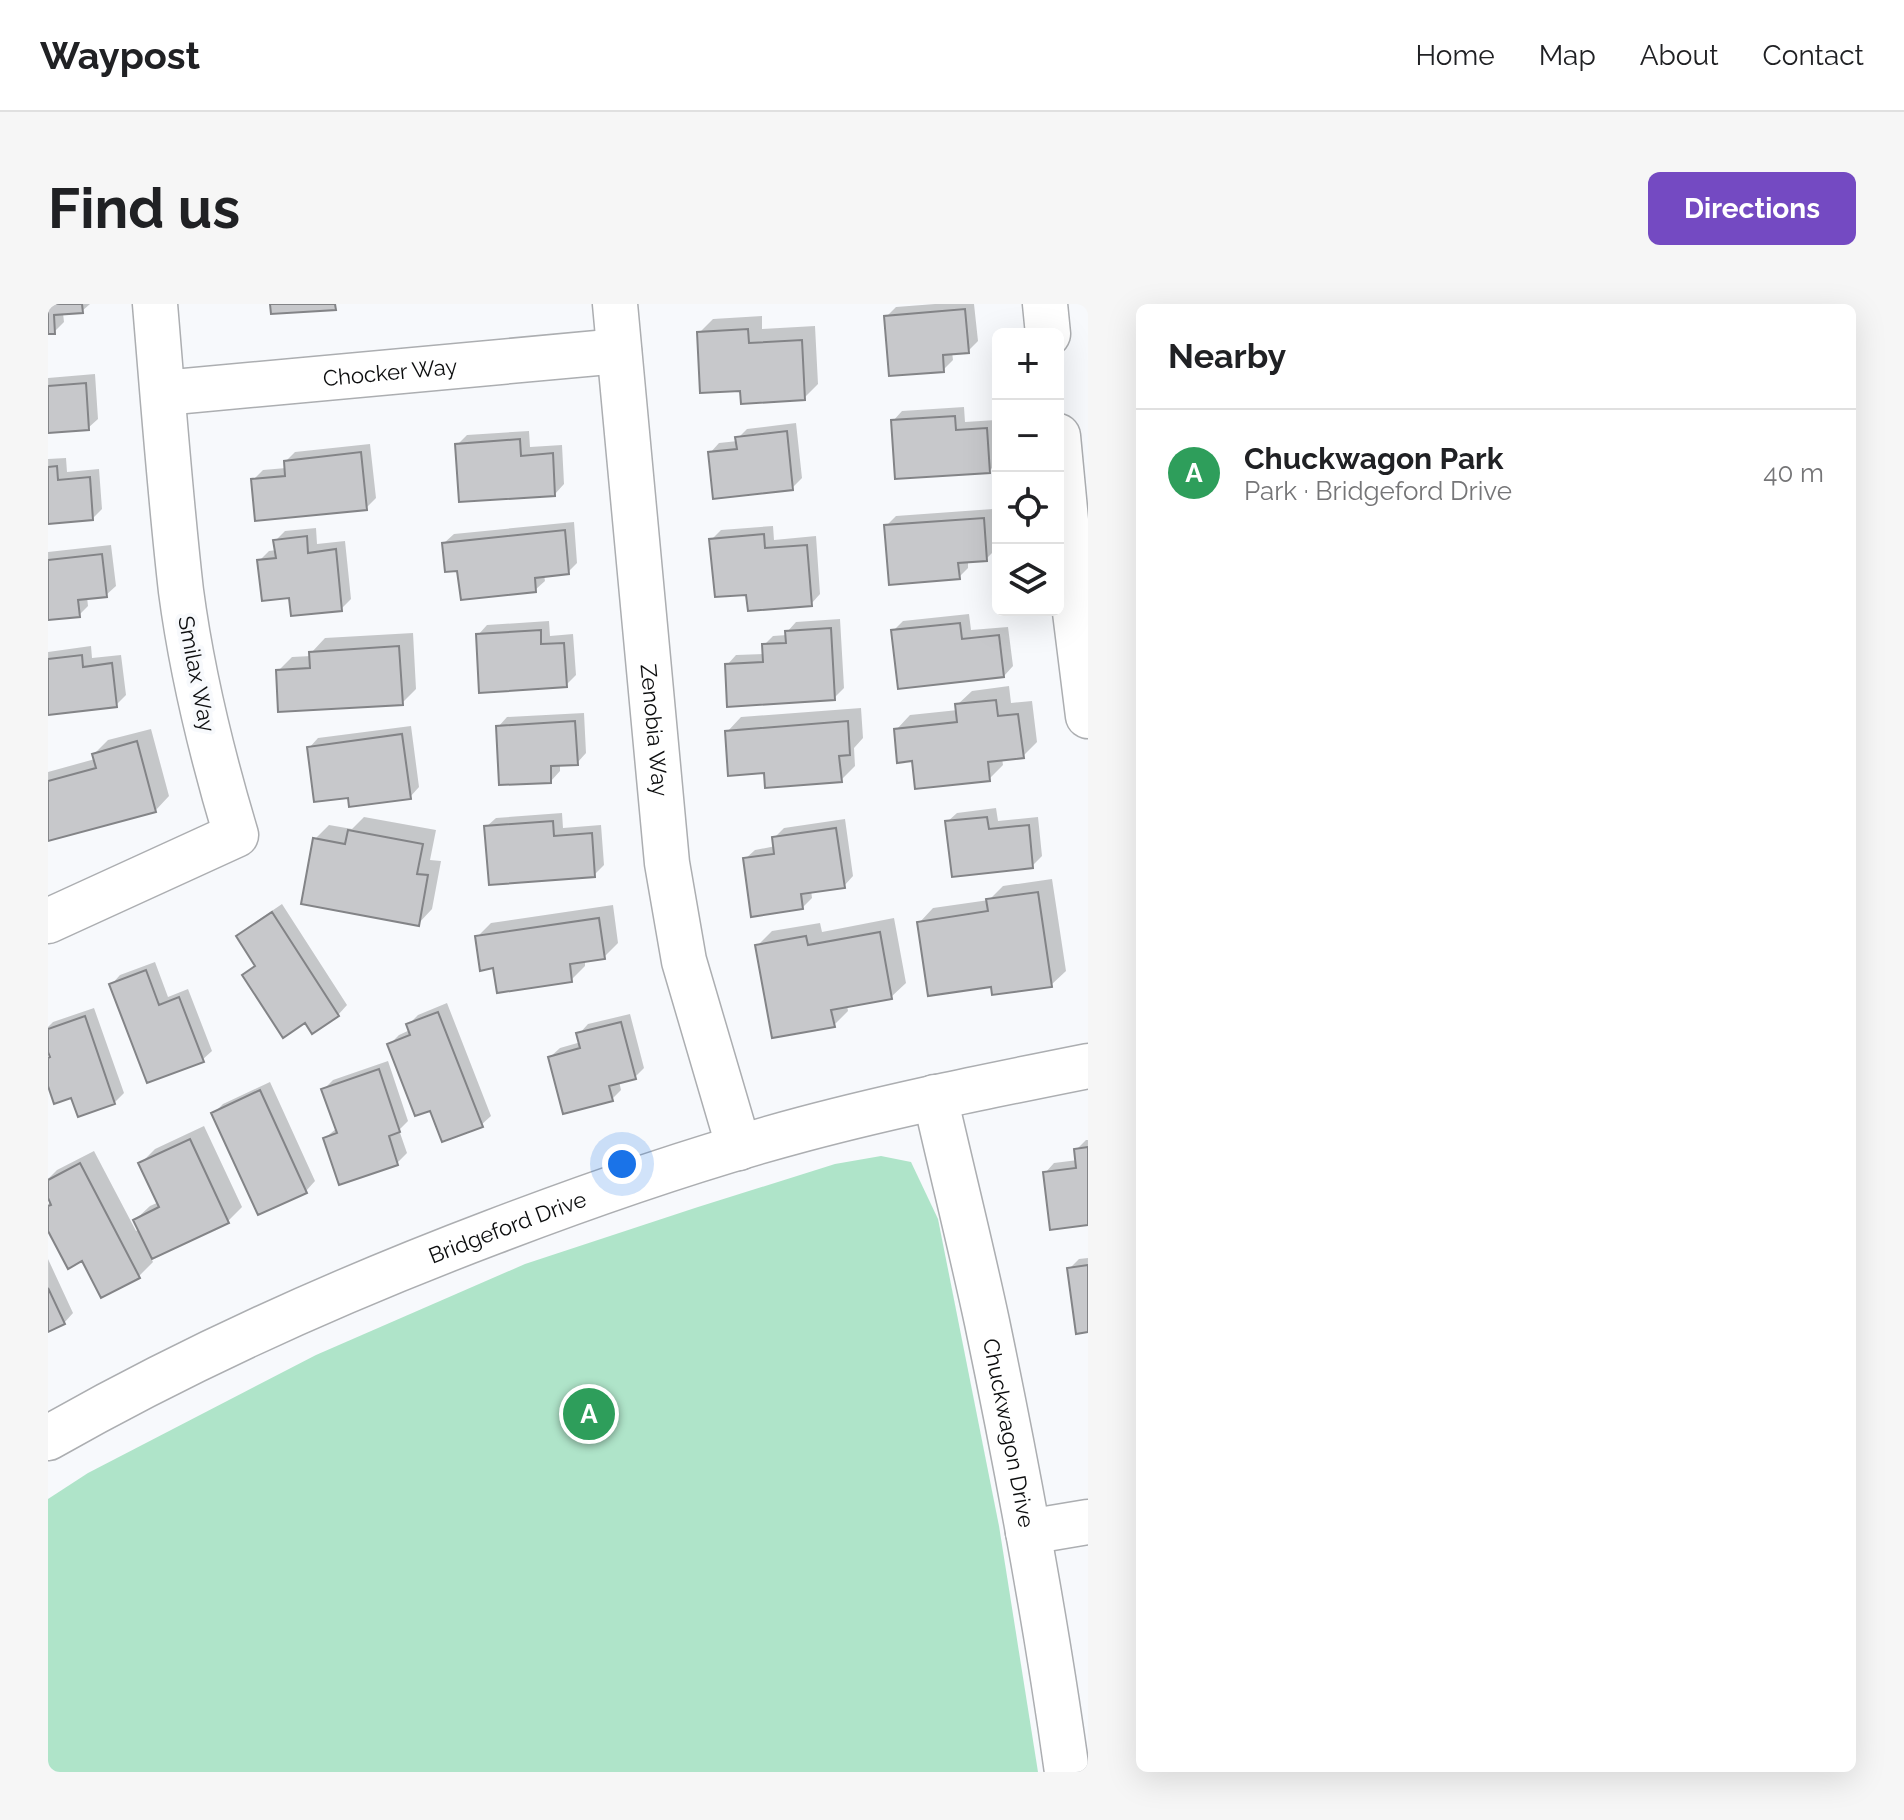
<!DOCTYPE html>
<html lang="en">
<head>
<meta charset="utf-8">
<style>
  :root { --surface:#fff; --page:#f6f6f6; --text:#202124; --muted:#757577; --line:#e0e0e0; --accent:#744ac2 }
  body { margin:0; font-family:Raleway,sans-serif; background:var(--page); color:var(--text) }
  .controls { position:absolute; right:24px; top:24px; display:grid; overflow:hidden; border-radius:12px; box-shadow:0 8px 32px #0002 }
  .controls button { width:72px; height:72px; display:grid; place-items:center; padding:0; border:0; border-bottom:2px solid var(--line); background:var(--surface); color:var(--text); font:40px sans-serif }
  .you { position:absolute; left:574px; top:860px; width:28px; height:28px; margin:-20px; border:6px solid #fff; border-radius:50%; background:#1a73e8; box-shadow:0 0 0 12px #1a73e833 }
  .badge { display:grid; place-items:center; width:52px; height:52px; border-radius:50%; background:var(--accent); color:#fff; font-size:26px; font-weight:700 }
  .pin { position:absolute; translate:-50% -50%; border:4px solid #fff; box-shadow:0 2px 8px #0006 }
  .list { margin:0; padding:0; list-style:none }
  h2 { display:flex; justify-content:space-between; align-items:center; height:104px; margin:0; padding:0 32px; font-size:34px }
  h2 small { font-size:26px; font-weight:400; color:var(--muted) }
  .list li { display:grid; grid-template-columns:52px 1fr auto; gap:24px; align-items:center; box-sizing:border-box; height:128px; padding:0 32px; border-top:2px solid var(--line) }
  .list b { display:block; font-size:30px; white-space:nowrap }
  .list p { margin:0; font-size:26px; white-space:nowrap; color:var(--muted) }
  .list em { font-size:26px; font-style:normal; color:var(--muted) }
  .icon { flex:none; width:44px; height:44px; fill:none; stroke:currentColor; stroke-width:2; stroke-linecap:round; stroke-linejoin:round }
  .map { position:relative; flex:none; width:1040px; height:1468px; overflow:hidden; border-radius:12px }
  header { display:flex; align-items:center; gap:48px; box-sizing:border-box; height:112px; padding:0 40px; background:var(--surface); border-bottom:2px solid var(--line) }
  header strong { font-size:38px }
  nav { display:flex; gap:44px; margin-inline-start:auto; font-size:28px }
  .intro { display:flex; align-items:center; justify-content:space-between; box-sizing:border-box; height:192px; padding:0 48px }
  h1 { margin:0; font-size:56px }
  .button { padding:20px 36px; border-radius:12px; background:var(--accent); color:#fff; font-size:28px; font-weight:700 }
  main { display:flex; gap:48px; padding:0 48px }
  aside { flex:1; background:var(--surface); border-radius:12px; box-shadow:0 8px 32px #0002 }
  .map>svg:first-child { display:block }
  .green { fill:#afe4c9 }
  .shadow { fill:#0003 }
  .building { fill:#c7c8cb; stroke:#838487; stroke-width:2 }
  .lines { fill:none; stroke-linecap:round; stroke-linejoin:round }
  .minor-casing { stroke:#acaeb1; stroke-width:47 }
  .minor { stroke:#fff; stroke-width:44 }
  .labels { text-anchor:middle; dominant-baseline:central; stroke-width:8; stroke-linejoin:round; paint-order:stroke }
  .street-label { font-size:22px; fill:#0c0d0e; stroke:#f7f9fc }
</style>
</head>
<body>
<header>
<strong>Waypost</strong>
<nav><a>Home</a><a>Map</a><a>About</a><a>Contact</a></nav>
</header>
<div class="intro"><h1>Find us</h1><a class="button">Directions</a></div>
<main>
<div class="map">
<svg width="1040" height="1468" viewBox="0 0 1040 1468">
  <rect width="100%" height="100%" fill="#f7f9fc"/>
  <path class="green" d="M833 852 863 858 890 915 951 1222 990 1468H0V1195L40 1169 268 1051 477 960 650 903 787 860Z"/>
  <path class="shadow" d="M0 0H42L34 7 15 9 16 18 6 28H0Z
    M887 0H926L930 37 920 47 904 48 905 56 895 66 838 13 848 3Z
    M714 12V25L767 22 770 80 756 94 694 85 651 29 665 15Z
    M47 70 50 115 40 124 0 127V74Z
    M916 103 917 118 948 116 950 158 941 167 845 117 854 107Z
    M748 119 754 174 744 184 662 149 671 139 690 137V134L699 125Z
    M481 127 482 143 514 141 516 180 507 190 409 141 419 131Z
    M322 140 328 194 318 204 205 176 215 166 238 164V157L247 148Z
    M18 154 19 168 51 165 54 205 45 214 0 218V155Z
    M945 205 948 245 938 255 920 256V264L911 273 838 222 848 212Z
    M526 218 529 259 520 268 496 271 497 277 487 286 411 265 396 239 406 230Z
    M725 222 726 236 768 232 772 290 763 300 700 288 664 235 673 226Z
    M268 224 269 240 297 237 303 295 293 305 243 292 211 257 221 247 229 246 227 237 237 227Z
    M63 241 68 282 58 291 39 293 40 302 31 311 0 314V248Z
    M921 310 923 326 960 323 965 362 956 372 845 327 855 317Z
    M792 315 796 384 786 394 679 361 688 351 717 350 716 341 725 332 739 331V328L748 318Z
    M501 317 502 332 525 330 528 371 518 381 430 331 439 321Z
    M365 329 368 385 354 399 230 367 244 353 263 352V349L277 334Z
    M43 342 44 354 73 351 78 391 68 401 0 409V348Z
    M961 382 963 399 984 397 989 438 975 452 954 454 955 461 941 475 865 455 848 426 862 411 910 406 909 401 924 387Z
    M813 404 815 434 806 444 807 462 793 476 718 467 679 428 693 413Z
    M536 409 538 449 529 459H512V467L503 477 450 423 459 413Z
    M363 422 371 483 362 493 302 491 261 444 270 434Z
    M103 425 121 492 107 507 0 535V468L47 455 46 450 60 436Z
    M948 504 950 517 990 513 994 552 984 562 899 518 909 509Z
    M514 509 515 524 553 521 556 561 546 571 438 523 448 514Z
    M316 513 388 526 382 556 393 557 384 605 370 620 267 535 281 521 304 525Z
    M797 515 805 572 796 582 763 586 764 594 754 604 697 555 707 546 728 542 726 534 736 524Z
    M1004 575 1018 667 1003 681 945 680 871 619 885 604 941 596 955 582Z
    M234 600 299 701 290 711 257 716 196 671 208 660 190 632 200 623Z
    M565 601 570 639 556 653 537 656V662L523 676 447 662 429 633 443 619Z
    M846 614 858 679 843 693 799 701 800 707 786 721 709 642 724 627 772 619 774 628Z
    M107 658 120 693 140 685 164 747 154 756 63 681 72 671Z
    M399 699 443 812 433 821 342 740 351 731 362 726 360 721 370 711Z
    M46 704 76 789 66 799 24 791 0 776V751L2 749 0 742V723L5 718Z
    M582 710 596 764 587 773 571 777 573 786 564 795 502 753 512 744 533 738 531 730 540 720Z
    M340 757 360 817 351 826 359 849 349 859 277 834 289 824 276 785 285 776Z
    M222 778 267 877 258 887 166 809 175 800Z
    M156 822 194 903 180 917 103 954 105 958 91 972 35 955 0 923V900L4 897 0 890V875L9 866 46 847 88 927 92 925 87 916 102 902 111 898 93 859 107 845Z
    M1038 836H1040V919L997 869 1006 859 1030 856 1028 846Z
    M1040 954V1026L1022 964 1031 955Z
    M0 955 25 1009 16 1019 0 1026Z"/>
  <path class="building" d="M0 0H34L35 9 6 11 7 30H0Z
    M222 0H287L288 6 223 10Z
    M917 5 921 49 895 51 896 68 841 72 836 12Z
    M700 25 701 39 754 36 757 96 693 100 692 87 652 89 649 28Z
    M38 79 41 126 0 129V82Z
    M907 112 908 126 939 124 942 169 847 175 843 116Z
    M739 127 745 186 665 195 660 148 689 145 687 133Z
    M472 135 473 152 505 149 507 192 411 198 407 140Z
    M313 148 319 206 207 217 203 175 237 172 236 157Z
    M9 162 10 176 42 173 45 216 0 220V163Z
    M936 214 939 257 910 259 912 275 841 281 836 221Z
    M517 226 521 270 487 274 488 288 413 296 409 267 397 268 394 239Z
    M716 230 717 244 759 241 764 302 700 307 698 291 667 293 661 235Z
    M259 232 260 249 288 245 294 307 243 312 241 294 214 297 209 256 228 254 225 236Z
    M54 250 59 293 30 296 32 313 0 316V256Z
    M912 319 914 335 951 331 956 373 850 385 843 326Z
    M783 324 787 396 679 403 677 360 715 358 714 340 738 339 737 327Z
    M493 326V340L516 339 519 383 431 389 428 330Z
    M351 342 355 401 230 408 228 366 262 364 261 348Z
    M34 351 35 363 64 359 69 403 0 411V355Z
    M948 396 950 412 970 410 976 454 940 458 942 477 867 485 864 457 849 459 846 425 909 418 907 400Z
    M527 417 530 461 503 462V479L451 481 448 422Z
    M800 417 802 451 791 452 794 478 717 484 716 469 680 472 677 427Z
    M354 430 363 495 301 503 300 494 266 498 259 443Z
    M89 437 108 508 0 537V477L48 464 44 450Z
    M939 513 941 525 981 521 985 564 904 573 897 517Z
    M505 517 506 532 544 529 547 573 441 581 436 522Z
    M788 524 797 584 753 590 755 605 703 613 695 554 726 550 724 533Z
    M300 526 375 540 369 570 380 571 371 622 253 600 265 534 297 540Z
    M990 588 1004 683 944 691 943 683 880 692 869 618 940 607 938 595Z
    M224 608 291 712 264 730 257 719 235 734 194 671 207 662 188 632Z
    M551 614 557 655 522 660 524 678 449 689 445 664 432 667 427 632Z
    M832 628 844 695 783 706 787 723 724 734 707 641 758 632 760 641Z
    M98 666 111 701 131 693 156 758 99 779 61 680Z
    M390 708 435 823 394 838 382 807 367 812 339 740 362 731 358 720Z
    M37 712 67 800 30 813 23 794 6 800 0 782V754L2 753 0 748V725Z
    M573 718 588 775 561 782 565 797 515 810 500 753 532 744 528 729Z
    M331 765 352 828 341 832 350 861 291 881 275 834 289 829 273 785Z
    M212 786 259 889 210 911 163 809Z
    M142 835 181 919 104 955 85 916 111 903 90 859Z
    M1040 843V921L1002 926 995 868 1028 864 1026 845Z
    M32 859 92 974 53 994 34 957 20 965 0 927V902L3 901 0 894V876Z
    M1040 961V1028L1028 1030 1019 964Z
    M0 984 17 1020 0 1028Z"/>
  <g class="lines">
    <defs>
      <g id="minor">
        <path id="s1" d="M567 0 619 559 636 657 691 844"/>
        <path d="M997 0 1000 30"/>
        <path id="s2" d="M115 89 571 47"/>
        <path d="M1010 132 1026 300 1040 412"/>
        <path d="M0 617 188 531C164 451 144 370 133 287 122 191 115 95 107 0"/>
        <path id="s3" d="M887 793C904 868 923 943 939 1018 970 1167 998 1317 1019 1468"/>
        <path id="s4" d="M0 1134C142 1053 292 986 445 928 547 889 651 853 756 825 850 800 945 781 1040 762"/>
        <path d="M980 1228 1040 1218"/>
      </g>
    </defs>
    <use href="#minor" class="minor-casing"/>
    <use href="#minor" class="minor"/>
  </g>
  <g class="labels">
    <g class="street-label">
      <text stroke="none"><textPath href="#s2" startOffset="228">Chocker Way</textPath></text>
      <text transform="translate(149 370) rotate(79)">Smilax Way</text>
      <text stroke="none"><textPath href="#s1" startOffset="428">Zenobia Way</textPath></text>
      <text stroke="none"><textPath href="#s4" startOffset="506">Bridgeford Drive</textPath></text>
      <text stroke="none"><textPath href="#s3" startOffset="344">Chuckwagon Drive</textPath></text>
    </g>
  </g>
</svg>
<div class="controls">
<button>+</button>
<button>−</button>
<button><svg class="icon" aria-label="locate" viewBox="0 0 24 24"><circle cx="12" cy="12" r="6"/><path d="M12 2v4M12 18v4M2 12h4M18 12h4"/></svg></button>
<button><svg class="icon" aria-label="layers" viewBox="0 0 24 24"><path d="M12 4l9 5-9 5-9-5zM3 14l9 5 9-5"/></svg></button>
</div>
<div class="you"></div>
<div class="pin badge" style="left:541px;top:1110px;background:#2e9e5b">A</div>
</div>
<aside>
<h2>Nearby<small></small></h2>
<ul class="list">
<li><span class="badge" style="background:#2e9e5b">A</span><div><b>Chuckwagon Park</b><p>Park · Bridgeford Drive</p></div><em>40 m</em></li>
</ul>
</aside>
</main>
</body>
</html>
